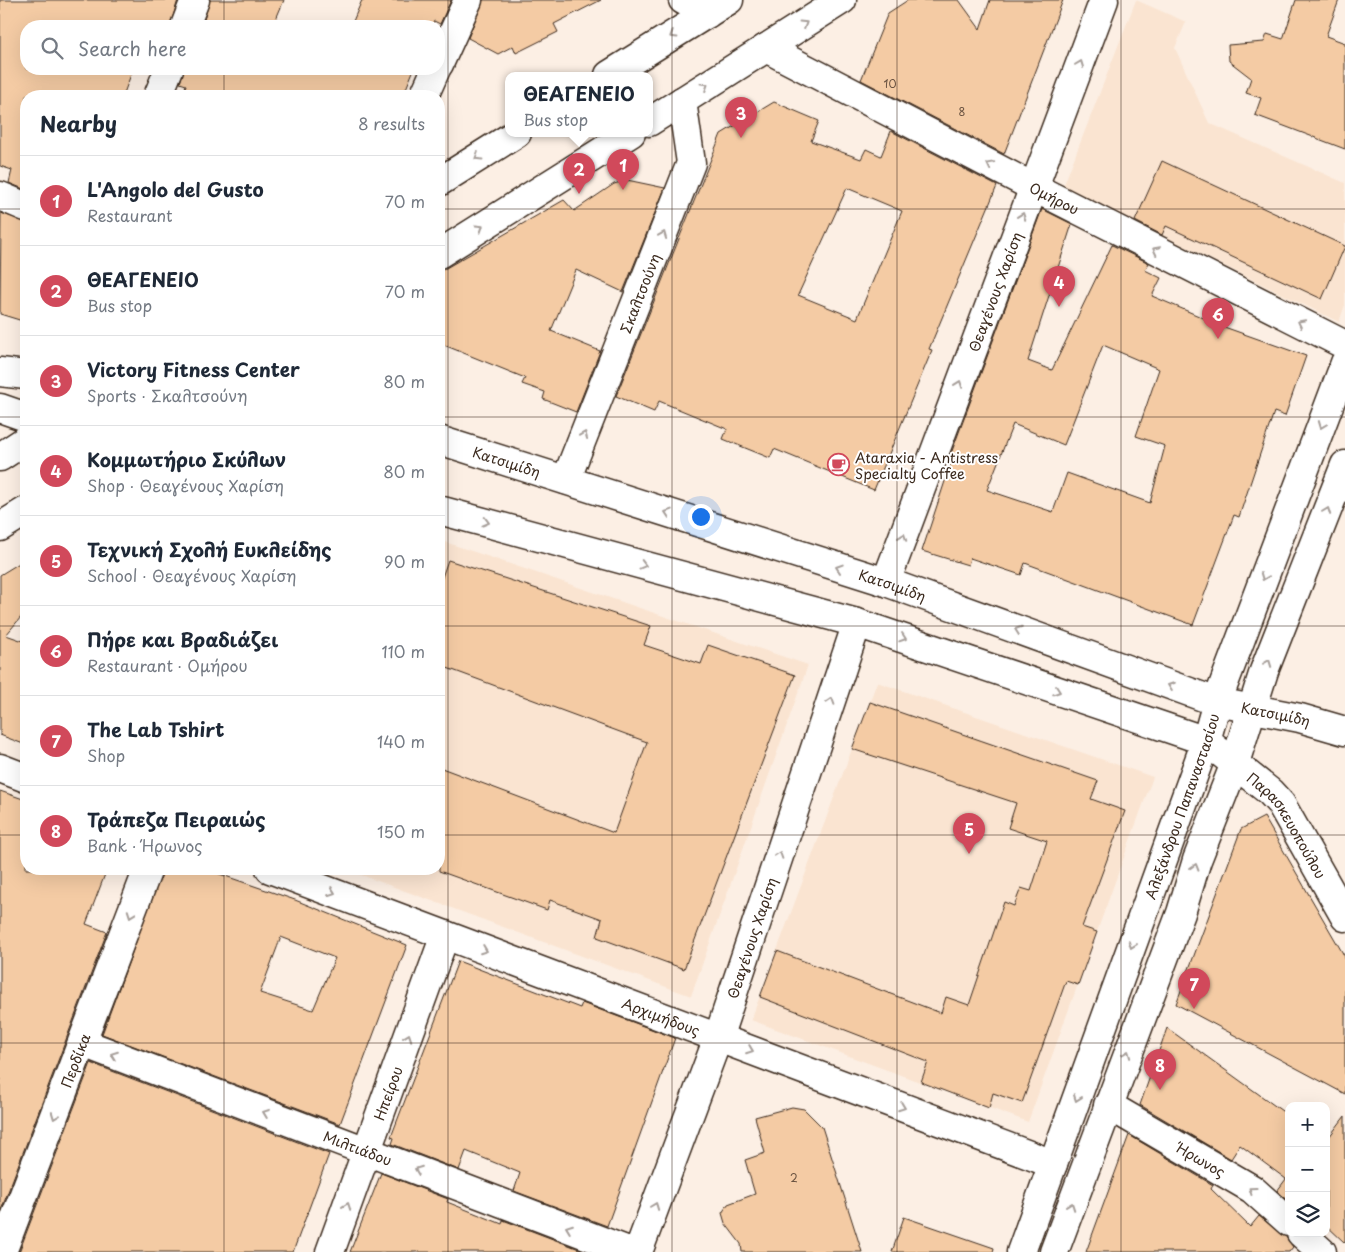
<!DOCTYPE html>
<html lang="en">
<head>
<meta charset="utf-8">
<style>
  :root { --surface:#fff; --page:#f6f6f7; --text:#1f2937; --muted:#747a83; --line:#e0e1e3; --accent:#d1495b }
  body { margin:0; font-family:"Playpen Sans",sans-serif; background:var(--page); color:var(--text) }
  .controls { position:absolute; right:15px; bottom:15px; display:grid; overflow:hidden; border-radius:10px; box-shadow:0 5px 20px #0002 }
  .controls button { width:45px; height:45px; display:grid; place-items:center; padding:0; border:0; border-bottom:1px solid var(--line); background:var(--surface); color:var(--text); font:25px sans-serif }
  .you { position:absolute; left:700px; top:516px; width:18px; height:18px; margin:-12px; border:4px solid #fff; border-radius:50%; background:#1a73e8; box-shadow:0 0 0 8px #1a73e833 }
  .badge { display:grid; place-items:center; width:32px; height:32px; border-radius:50%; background:var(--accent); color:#fff; font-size:16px; font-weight:700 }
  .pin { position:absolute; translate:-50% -41px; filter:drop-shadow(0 1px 2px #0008) }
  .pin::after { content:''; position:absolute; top:26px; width:18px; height:15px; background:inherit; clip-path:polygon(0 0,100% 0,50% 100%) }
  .popup { position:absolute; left:505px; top:72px; width:148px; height:65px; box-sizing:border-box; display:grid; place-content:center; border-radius:10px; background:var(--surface); filter:drop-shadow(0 1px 4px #0005); font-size:16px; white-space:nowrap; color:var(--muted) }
  .popup b { font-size:19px; color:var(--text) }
  .popup::after { content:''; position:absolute; left:50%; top:100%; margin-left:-10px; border:10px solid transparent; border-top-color:var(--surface) }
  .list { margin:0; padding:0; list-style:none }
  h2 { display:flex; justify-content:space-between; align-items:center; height:65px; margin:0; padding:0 20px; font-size:21px }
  h2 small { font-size:16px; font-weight:400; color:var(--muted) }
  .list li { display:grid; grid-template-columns:32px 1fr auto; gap:15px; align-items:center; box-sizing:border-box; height:90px; padding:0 20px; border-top:1px solid var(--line) }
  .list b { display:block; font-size:19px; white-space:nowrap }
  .list p { margin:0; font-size:16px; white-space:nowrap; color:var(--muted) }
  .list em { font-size:16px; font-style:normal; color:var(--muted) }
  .icon { flex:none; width:28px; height:28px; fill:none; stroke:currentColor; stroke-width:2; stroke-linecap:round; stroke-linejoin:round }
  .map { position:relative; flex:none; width:1345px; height:1252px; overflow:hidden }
  .search { position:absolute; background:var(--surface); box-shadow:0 5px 20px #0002; left:20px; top:20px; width:425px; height:55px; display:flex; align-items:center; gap:12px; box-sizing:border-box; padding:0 18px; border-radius:20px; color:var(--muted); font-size:19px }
  .panel { position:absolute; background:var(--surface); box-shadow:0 5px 20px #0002; left:20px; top:90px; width:425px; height:785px; border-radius:20px }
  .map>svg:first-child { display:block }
  .built { fill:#fae4d1 }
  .building { fill:#f4cba4; stroke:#3b2a1e; fill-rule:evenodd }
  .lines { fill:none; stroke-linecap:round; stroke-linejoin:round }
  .street-casing { stroke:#3b2a1e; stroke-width:31 }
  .secondary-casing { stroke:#3b2a1e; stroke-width:31 }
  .primary-casing { stroke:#3b2a1e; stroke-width:31 }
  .street { stroke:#fff; stroke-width:28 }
  .secondary { stroke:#fff; stroke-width:28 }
  .primary { stroke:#fff; stroke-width:28 }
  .oneway { stroke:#a79f9a }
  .grid { fill:none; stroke:#3b2a1e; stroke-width:1; stroke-opacity:0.55 }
  .labels { text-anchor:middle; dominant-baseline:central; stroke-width:4; stroke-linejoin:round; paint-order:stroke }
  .number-label { font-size:11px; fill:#695240 }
  .street-label { font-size:14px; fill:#3b2a1e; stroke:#fff }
  .poi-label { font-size:14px; fill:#3b2a1e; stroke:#fff; text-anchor:start }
</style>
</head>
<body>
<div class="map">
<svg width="1345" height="1252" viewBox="0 0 1345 1252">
  <rect width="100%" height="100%" fill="#fcefe4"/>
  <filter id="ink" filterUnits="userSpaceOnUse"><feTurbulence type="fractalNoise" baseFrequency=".02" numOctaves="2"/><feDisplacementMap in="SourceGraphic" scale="10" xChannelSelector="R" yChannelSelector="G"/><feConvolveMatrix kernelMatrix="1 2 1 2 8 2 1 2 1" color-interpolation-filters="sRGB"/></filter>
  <g filter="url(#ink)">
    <path class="built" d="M1136 0 1186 22 1175 48 1209 123 1345 183V305L1339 322 1063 187Z
      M439 540 808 665 691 996 345 869H439Z
      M877 682 1153 777 1028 1122 751 1020Z"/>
    <path class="building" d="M0 0H178L170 26H26V69H133L123 96H26V190L9 183 12 170 0 166Z
      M210 0H284L273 26H202Z
      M362 0H451L440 24 434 21 432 26H351Z
      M483 0H601L554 24 558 32 516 53 513 46 498 54 468 38Z
      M908 0H959L980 29 990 0H1063L1004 154 861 80 888 13Z
      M1296 0H1339L1326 36 1345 43V149L1255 115 1261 98 1246 93 1251 78 1229 61 1228 45 1264 42 1267 34 1283 39Z
      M184 69H414L403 96H182L186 85 180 83Z
      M774 102 819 121 811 141 861 159 866 149 881 156 891 131 997 186 929 349 932 350 874 490 774 449 770 458 723 439 727 429 659 401 654 412 616 396 721 134ZM847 188 902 211 857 319 798 295Z
      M1162 161 1345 246 1322 299 1166 226 1162 235 1135 221Z
      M627 180 665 188 623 292 576 270 551 331 600 351 576 412 543 399 545 392 522 384 525 378 439 343V272L564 200 574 211 614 184Z
      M1042 209 1072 224 1028 361 1052 370 1112 245 1149 263 1145 270 1161 278 1152 296 1227 328 1306 356 1285 416 1274 412 1239 517 1234 515 1193 625 1025 563 1021 575 970 558 968 565 922 551 952 460 949 459ZM1103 345 1159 369 1136 436 1165 446 1150 503 1067 473 1053 512 987 490 1013 424 1064 445Z
      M1 213 26 222V322L0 314Z
      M26 559V611L6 635 26 642V745L0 735V575Z
      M448 560 651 626 644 645 701 664 708 645 795 675 684 969 597 937 602 919 550 900 547 910 439 871V767L614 833 647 742 439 665V586Z
      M870 702 1098 781 1091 799 1125 811 1082 927 1097 932 1078 985 1066 981 1022 1103 993 1093 989 1108 921 1082 928 1062 760 997 777 951 941 1013 946 997 969 1005 1004 902 1014 906 1021 888 1031 891 1047 841 1008 828 1016 803 852 749Z
      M0 791 26 800V869H107L86 924 107 932 0 1213Z
      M1264 817 1345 957V1094L1176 1004 1241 829Z
      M163 869H205L295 900 407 945 340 1124 102 1034ZM281 937 335 958 313 1010 260 993Z
      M458 961 580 1008 582 1003 675 1038 607 1226 514 1191 520 1173 466 1151 459 1170 392 1144 394 1138 391 1137Z
      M1167 1028 1289 1116V1201L1277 1191 1286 1179 1240 1145 1231 1159 1140 1105Z
      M91 1063 329 1154 293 1252H19Z
      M792 1107 804 1109 822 1127 862 1252H742L741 1244 725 1223 722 1213 728 1204 755 1194 745 1160 765 1153 755 1117Z
      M1345 1116V1243L1326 1225V1141Z
      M1129 1135 1213 1185 1211 1189 1250 1227 1259 1216 1286 1237 1293 1247 1289 1252H1086Z
      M381 1173 448 1199 447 1202 502 1224 503 1220 587 1252H350Z
      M904 1217 994 1248 993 1252H892Z"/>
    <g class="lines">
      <defs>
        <g id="street">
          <path d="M683 0 707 14"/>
          <path d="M185 26 195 0"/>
          <path id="s1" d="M766 48 1033 187 1345 345"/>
          <path d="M439 64 468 0"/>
          <path d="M158 96 169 69"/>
          <path d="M424 96 436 69"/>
          <path d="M0 196 26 207"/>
          <path id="s2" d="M566 480 691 163 682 101"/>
          <path id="s3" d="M886 582 1104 0"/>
          <path d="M0 768 26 778"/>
          <path id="s4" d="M270 869 1053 1164"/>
          <path id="s5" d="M83 1043 631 1252"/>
          <path id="s6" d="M1108 1105 1252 1189 1289 1222"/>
          <path d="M1301 1233 1322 1252"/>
          <path id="s7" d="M2 1252 148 869"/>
          <path id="s8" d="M330 1252 445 935"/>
          <path id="s9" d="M638 1252 718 1038 857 623"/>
        </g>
        <g id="secondary">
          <path d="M0 372 26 375"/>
          <path d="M0 408 26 417"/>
          <path id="s10" d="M439 440 886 582 1217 702 1300 718 1345 731"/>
          <path id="s11" d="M439 510 857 623 1206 741 1270 792 1281 804 1345 917"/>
          <path id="s12" d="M1021 1252 1206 741 1217 702 1345 363"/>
          <path d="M1054 1252 1181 913 1197 860 1234 766 1264 671 1345 465"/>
        </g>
        <path id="primary" d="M609 75 729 0
          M649 122 842 0
          M439 182 517 133
          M439 254 631 133
          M0 457 26 440
          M0 527 26 511"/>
      </defs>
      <use href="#street" class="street-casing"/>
      <use href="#secondary" class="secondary-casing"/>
      <use href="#primary" class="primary-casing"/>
      <use href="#street" class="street"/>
      <use href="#secondary" class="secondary"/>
      <use href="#primary" class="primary"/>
    </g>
    <defs><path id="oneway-chevron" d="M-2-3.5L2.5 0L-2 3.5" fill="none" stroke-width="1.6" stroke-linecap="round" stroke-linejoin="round" transform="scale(1.25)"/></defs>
    <g class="oneway">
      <use href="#oneway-chevron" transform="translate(804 24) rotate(-32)"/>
      <use href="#oneway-chevron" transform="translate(673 35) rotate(148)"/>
      <use href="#oneway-chevron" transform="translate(1080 64) rotate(-69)"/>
      <use href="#oneway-chevron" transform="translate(705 86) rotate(-32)"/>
      <use href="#oneway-chevron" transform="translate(478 157) rotate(148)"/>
      <use href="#oneway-chevron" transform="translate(990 165) rotate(-153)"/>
      <use href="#oneway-chevron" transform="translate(1022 216) rotate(-70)"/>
      <use href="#oneway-chevron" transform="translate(480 228) rotate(-32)"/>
      <use href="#oneway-chevron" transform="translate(663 235) rotate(-68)"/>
      <use href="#oneway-chevron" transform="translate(1156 250) rotate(-153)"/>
      <use href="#oneway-chevron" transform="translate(1301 323) rotate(-153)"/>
      <use href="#oneway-chevron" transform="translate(959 384) rotate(-70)"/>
      <use href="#oneway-chevron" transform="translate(1322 425) rotate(111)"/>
      <use href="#oneway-chevron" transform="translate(584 435) rotate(-68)"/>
      <use href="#oneway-chevron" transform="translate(1327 511) rotate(-69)"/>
      <use href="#oneway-chevron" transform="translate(668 513) rotate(-162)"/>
      <use href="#oneway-chevron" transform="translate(486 522) rotate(15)"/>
      <use href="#oneway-chevron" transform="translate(903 537) rotate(-70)"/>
      <use href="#oneway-chevron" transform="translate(643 565) rotate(15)"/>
      <use href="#oneway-chevron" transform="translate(839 568) rotate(-162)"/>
      <use href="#oneway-chevron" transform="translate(1264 577) rotate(111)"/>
      <use href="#oneway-chevron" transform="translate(1018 630) rotate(-160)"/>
      <use href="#oneway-chevron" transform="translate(903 638) rotate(19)"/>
      <use href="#oneway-chevron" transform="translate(1268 663) rotate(-69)"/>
      <use href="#oneway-chevron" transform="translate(1171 686) rotate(-160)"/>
      <use href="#oneway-chevron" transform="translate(1057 691) rotate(19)"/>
      <use href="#oneway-chevron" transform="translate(831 701) rotate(-72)"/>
      <use href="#oneway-chevron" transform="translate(779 855) rotate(-72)"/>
      <use href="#oneway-chevron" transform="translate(1195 867) rotate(-73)"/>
      <use href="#oneway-chevron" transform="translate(332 892) rotate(21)"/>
      <use href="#oneway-chevron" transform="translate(131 914) rotate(110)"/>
      <use href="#oneway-chevron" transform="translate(1132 945) rotate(110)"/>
      <use href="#oneway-chevron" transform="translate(484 950) rotate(21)"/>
      <use href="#oneway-chevron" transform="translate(408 1037) rotate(-70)"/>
      <use href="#oneway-chevron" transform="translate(750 1050) rotate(21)"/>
      <use href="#oneway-chevron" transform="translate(1127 1054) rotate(-69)"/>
      <use href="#oneway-chevron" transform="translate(114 1055) rotate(-159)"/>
      <use href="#oneway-chevron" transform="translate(1077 1098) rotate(110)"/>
      <use href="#oneway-chevron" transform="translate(902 1107) rotate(21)"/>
      <use href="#oneway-chevron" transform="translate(266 1113) rotate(-159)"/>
      <use href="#oneway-chevron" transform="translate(55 1116) rotate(111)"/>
      <use href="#oneway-chevron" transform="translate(418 1170) rotate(-159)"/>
      <use href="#oneway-chevron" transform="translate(1252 1190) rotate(-144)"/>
      <use href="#oneway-chevron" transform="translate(347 1206) rotate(-70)"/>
      <use href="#oneway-chevron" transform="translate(655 1206) rotate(-69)"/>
      <use href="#oneway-chevron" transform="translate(1071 1206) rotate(-70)"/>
      <use href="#oneway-chevron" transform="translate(569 1228) rotate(-159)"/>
    </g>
  </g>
  <path class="grid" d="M224 0V26M448 0V1252M672 0V1252M897 0V1252M1121 0V1252M224 69V96M0 209H26M439 209H1345M0 417H26M439 417H1345M0 626H26M439 626H1345M0 835H26M439 835H1345M224 869V1252M0 1043H1345"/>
  <defs>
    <symbol id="cafe-ring" viewBox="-11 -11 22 22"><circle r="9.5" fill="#fff" stroke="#d1495b" stroke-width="1.5"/><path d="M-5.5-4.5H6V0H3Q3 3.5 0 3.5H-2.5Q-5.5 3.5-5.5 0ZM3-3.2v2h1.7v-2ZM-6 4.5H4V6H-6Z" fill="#d1495b"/></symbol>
  </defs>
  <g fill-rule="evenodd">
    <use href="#cafe-ring" x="826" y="452" width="25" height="25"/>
  </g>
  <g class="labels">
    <g class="number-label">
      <text x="890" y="83">10</text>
      <text x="962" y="111">8</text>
      <text x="794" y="1177">2</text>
    </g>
    <g class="street-label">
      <text stroke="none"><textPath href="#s1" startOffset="325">Ομήρου</textPath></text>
      <text stroke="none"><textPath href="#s3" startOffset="310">Θεαγένους Χαρίση</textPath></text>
      <text stroke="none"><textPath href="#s2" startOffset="201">Σκαλτσούνη</textPath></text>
      <text stroke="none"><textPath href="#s10" startOffset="71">Κατσιμίδη</textPath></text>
      <text stroke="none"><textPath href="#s10" startOffset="476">Κατσιμίδη</textPath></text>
      <text stroke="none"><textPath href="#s10" startOffset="881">Κατσιμίδη</textPath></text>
      <text stroke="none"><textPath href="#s12" startOffset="474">Αλεξάνδρου Παπαναστασίου</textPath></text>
      <text stroke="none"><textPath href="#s11" startOffset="920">Παρασκευοπούλου</textPath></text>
      <text stroke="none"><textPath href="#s9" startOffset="334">Θεαγένους Χαρίση</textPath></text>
      <text stroke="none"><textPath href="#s4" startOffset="418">Αρχιμήδους</textPath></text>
      <text stroke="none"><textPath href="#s7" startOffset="205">Περδίκα</textPath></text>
      <text stroke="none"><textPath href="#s8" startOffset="169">Ηπείρου</textPath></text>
      <text stroke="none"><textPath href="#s5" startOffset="294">Μιλτιάδου</textPath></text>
      <text stroke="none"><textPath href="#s6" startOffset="108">Ήρωνος</textPath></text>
    </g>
    <g class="poi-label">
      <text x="855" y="457">Ataraxia - Antistress<tspan x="855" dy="16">Specialty Coffee</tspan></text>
    </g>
  </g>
</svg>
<div class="controls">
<button>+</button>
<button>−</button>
<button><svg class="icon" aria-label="layers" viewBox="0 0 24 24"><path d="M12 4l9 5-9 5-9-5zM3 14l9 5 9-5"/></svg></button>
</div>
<div class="you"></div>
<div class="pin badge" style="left:623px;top:190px">1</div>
<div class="pin badge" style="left:579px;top:194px">2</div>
<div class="popup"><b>ΘΕΑΓΕΝΕΙΟ</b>Bus stop</div>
<div class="pin badge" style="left:741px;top:138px">3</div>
<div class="pin badge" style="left:1059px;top:307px">4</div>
<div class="pin badge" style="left:969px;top:854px">5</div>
<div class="pin badge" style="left:1218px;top:339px">6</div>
<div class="pin badge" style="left:1194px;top:1009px">7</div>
<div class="pin badge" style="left:1160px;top:1090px">8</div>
<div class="search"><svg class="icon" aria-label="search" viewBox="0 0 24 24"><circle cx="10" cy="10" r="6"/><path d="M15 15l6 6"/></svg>Search here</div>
<section class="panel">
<h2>Nearby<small>8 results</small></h2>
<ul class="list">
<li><span class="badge">1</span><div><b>L'Angolo del Gusto</b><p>Restaurant</p></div><em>70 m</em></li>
<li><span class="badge">2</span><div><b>ΘΕΑΓΕΝΕΙΟ</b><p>Bus stop</p></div><em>70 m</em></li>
<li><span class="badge">3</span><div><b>Victory Fitness Center</b><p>Sports · Σκαλτσούνη</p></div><em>80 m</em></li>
<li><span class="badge">4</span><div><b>Κομμωτήριο Σκύλων</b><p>Shop · Θεαγένους Χαρίση</p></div><em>80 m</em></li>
<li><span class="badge">5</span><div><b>Τεχνική Σχολή Ευκλείδης</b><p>School · Θεαγένους Χαρίση</p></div><em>90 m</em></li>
<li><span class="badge">6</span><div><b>Πήρε και Βραδιάζει</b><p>Restaurant · Ομήρου</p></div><em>110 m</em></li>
<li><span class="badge">7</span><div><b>The Lab Tshirt</b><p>Shop</p></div><em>140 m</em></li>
<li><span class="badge">8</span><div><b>Τράπεζα Πειραιώς</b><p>Bank · Ήρωνος</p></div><em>150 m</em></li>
</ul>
</section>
</div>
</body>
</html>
